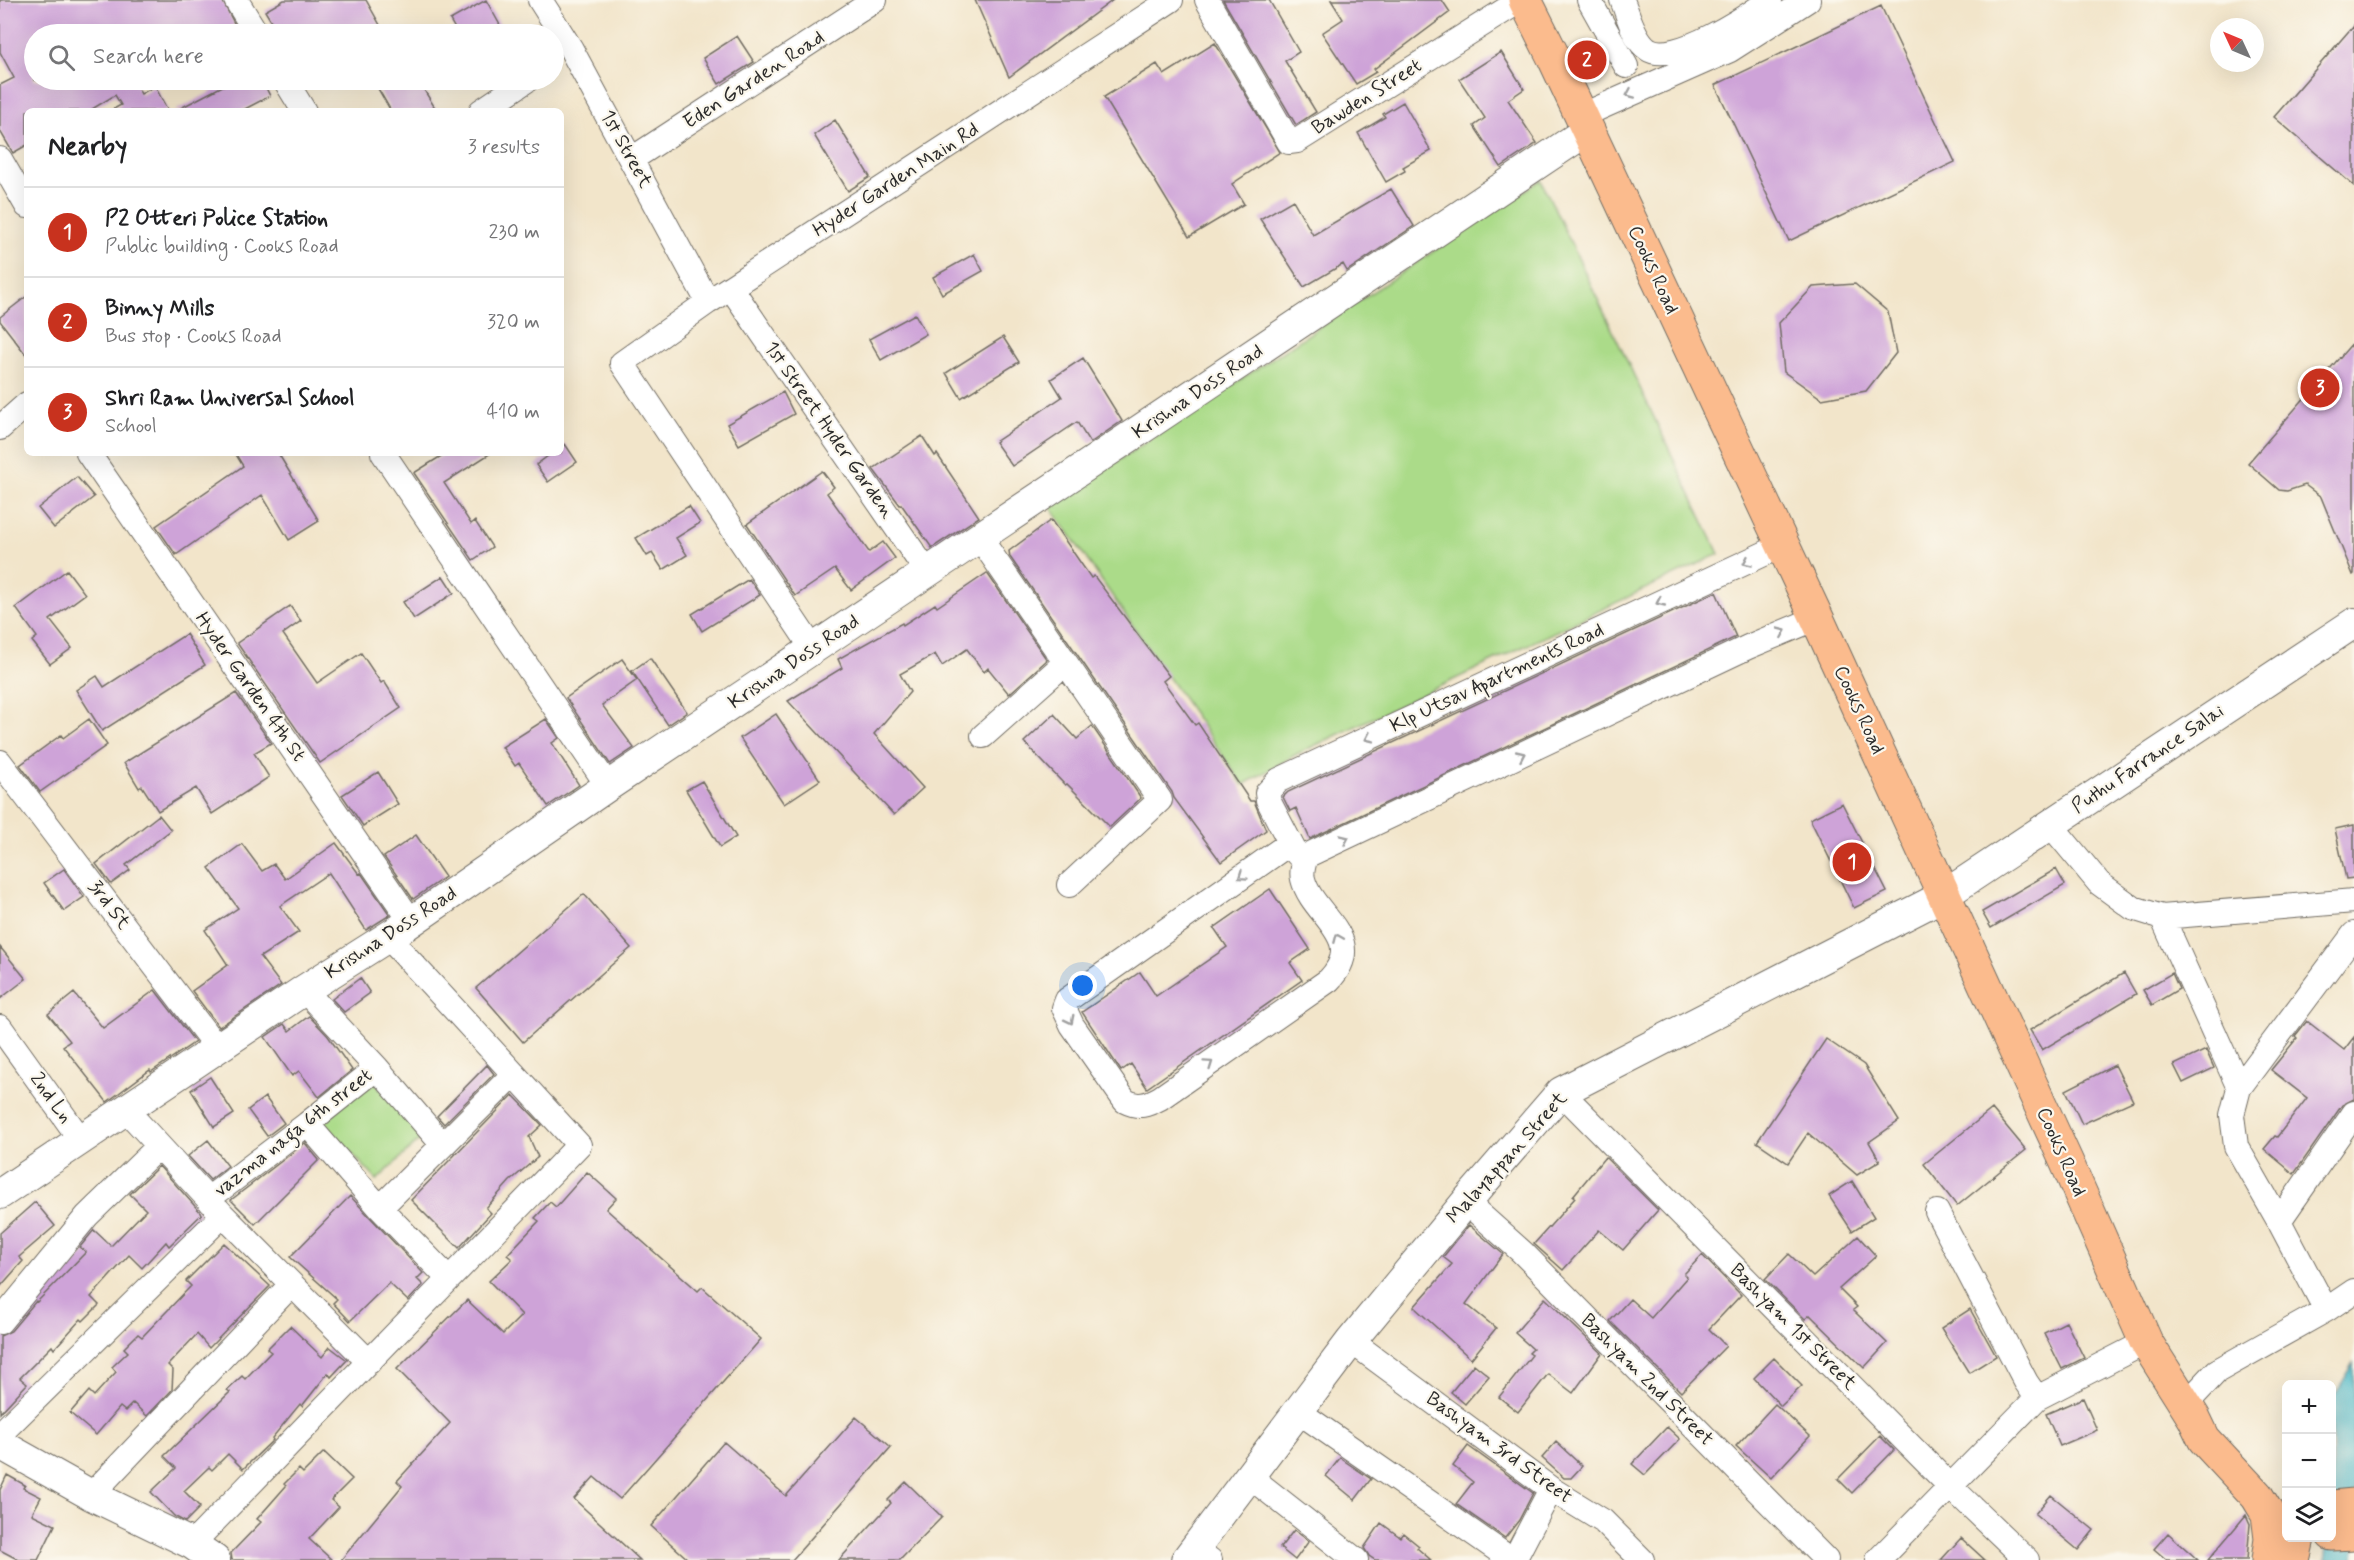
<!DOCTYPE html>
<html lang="en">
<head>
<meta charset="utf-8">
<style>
  :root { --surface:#fff; --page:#f6f6f6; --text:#202124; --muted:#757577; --line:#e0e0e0; --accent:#c8321e }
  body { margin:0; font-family:Mynerve,sans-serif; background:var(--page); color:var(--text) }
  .controls { position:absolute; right:18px; bottom:18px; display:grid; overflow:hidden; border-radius:9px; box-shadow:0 6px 24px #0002 }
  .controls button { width:54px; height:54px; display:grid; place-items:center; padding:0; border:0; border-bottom:2px solid var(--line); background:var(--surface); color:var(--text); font:30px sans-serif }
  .compass { position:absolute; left:2210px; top:18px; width:54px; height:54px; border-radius:50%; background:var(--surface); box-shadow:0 6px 24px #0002; rotate:314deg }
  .you { position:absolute; left:1083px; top:986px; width:21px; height:21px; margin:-15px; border:4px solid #fff; border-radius:50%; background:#1a73e8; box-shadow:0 0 0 9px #1a73e833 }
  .badge { display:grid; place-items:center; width:39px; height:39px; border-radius:50%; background:var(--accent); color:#fff; font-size:20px; font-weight:700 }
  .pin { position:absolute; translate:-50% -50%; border:3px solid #fff; box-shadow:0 2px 6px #0006 }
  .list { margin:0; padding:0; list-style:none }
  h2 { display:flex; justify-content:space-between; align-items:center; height:78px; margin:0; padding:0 24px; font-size:26px }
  h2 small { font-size:20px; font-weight:400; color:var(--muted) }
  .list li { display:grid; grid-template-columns:39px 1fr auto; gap:18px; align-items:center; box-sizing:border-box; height:90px; padding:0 24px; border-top:2px solid var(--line) }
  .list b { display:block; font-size:22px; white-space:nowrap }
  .list p { margin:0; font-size:20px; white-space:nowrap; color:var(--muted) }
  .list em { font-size:20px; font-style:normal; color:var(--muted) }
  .icon { flex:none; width:33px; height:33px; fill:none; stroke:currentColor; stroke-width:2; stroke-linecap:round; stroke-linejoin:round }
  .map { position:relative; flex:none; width:2354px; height:1560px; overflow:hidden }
  .search { position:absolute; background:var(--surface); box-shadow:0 6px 24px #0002; left:24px; top:24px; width:540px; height:66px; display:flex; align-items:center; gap:15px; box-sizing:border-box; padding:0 21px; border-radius:33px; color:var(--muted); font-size:22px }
  .panel { position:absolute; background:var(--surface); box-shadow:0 6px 24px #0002; left:24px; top:108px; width:540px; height:348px; border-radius:9px }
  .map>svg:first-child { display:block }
  .green { fill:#abdb89; stroke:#6b835a; stroke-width:1.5 }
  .water { fill:#4db9c8; stroke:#3c727a; stroke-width:1.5 }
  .building { fill:#cea3d8 }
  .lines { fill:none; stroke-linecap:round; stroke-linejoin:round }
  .minor-casing { stroke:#716c63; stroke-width:26 }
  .tertiary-casing { stroke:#716c63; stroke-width:32 }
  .primary-casing { stroke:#716c63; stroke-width:35 }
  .minor { stroke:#fff; stroke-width:24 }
  .tertiary { stroke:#fff; stroke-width:30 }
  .primary { stroke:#fbbb8d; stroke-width:33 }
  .oneway { stroke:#a0a0a0 }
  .labels { text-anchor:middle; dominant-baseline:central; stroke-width:4.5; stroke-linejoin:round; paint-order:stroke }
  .street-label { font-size:20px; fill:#2b2b2b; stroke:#fbf7ec }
</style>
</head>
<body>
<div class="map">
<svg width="2354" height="1560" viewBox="0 0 2354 1560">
  <rect width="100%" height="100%" fill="#fbf7ec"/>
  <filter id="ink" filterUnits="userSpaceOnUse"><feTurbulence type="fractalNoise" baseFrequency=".0167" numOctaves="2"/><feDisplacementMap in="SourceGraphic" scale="12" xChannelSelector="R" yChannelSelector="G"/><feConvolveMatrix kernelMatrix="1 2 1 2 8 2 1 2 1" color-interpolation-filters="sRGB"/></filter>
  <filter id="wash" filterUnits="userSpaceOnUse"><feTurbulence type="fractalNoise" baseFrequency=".008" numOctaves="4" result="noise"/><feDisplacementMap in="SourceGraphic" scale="24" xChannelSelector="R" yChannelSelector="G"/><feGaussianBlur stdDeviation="1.35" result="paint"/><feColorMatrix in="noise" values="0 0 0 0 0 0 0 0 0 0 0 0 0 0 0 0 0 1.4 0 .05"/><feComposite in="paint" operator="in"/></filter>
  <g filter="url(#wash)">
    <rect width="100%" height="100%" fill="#f2e5ca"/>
    <path class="green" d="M1541 180 1719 554 1297 754 1243 785 1050 506Z
      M370 1077 425 1135 377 1180 322 1122Z"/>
    <path class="water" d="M2354 1363V1560H2325L2327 1547 2332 1538V1399Z"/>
    <g id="blocks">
      <path class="building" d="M0 0H222L235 25 218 34H34V80H141L135 83 141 94 155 86 168 111H110L121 105 115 95 89 111H27V145L13 153 0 131V85L14 78 0 52Z
        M284 0H366L385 34H279L265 11Z
        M486 0 505 34H458L450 20Z
        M975 0H1113L1009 77Z
        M1223 0H1269L1299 52 1285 61 1316 112 1296 125Z
        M1331 0H1442L1450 12 1374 69 1376 72 1356 84 1322 33 1343 19Z
        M1881 6 1955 162 1789 241 1715 85Z
        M2354 25V186L2274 117Z
        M737 36 754 62 719 84 703 58Z
        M1215 43 1280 152 1232 184 1244 204 1189 237 1104 97 1157 64 1164 75Z
        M1501 52 1524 89 1508 100 1537 143 1501 167 1474 126 1485 118 1459 79Z
        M234 80H262L270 96 241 111H175Z
        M373 80H418L437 111H391Z
        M1403 102 1431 151 1403 167 1405 171 1386 182 1358 133 1385 117 1383 114Z
        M835 120 870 177 848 191 814 135Z
        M1391 189 1414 226 1347 271 1343 264 1304 287 1260 219 1293 200 1313 235Z
        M974 254 983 271 942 294 933 277Z
        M1855 284 1888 312 1896 353 1866 391 1822 399 1784 372 1779 323 1813 287Z
        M27 296V356L0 321V317Z
        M915 314 926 334 881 360 869 339Z
        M1003 337 1019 362 961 398 946 373Z
        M2354 341V574L2353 575 2321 497 2305 485 2287 491 2279 490 2248 463Z
        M1083 358 1122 421 1090 443 1077 422 1012 466 995 442 1062 397 1051 379Z
        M783 392 794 414 739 445 727 424Z
        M922 436 935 456 937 454 979 517 932 548 901 504 900 505 873 469Z
        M565 444 577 462 548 482 536 465 552 453H561V447Z
        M235 453H278L319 521 289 540 262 495 176 555 156 526 243 466Z
        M446 453H491L444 483 471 524 475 521 492 547 473 560 414 473Z
        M822 471 834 487 827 493 869 552 883 542 895 558 851 590 835 569 795 596 747 524Z
        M77 477 94 497 54 528 38 508Z
        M689 506 700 523 676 538 687 555 663 570 652 553 647 556 636 538Z
        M1051 520 1091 578 1094 576 1169 676 1163 681 1195 725 1198 723 1250 801H1254L1266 830 1221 862 1174 798 1172 792 1010 557 1009 551Z
        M67 570 85 594 50 620 72 648 50 664 32 641 37 637 16 608Z
        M987 573 1047 660 1009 694 988 668 984 672 967 649 942 666 935 654 900 674 910 692 874 734 923 788 894 815 788 701 842 668 838 659 902 623 903 625 935 604 937 607Z
        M443 576 454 593 414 619 403 602Z
        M749 579 760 595 702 631 692 614Z
        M1716 592 1736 637 1310 839 1296 808 1290 811 1283 797 1288 792Z
        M290 606 301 621 283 634 317 683 361 653 381 683 384 681 401 708 320 763 237 643Z
        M186 634 205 665 102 731 76 690 97 676 104 687Z
        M650 658 687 712 668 725 632 671Z
        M622 659 637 680 602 705 634 748 610 764 566 698Z
        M236 693 271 743 254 753 269 777 212 814 196 788 158 811 142 786 139 788 124 763Z
        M776 714 820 780 784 804 740 738Z
        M1054 714 1077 739 1092 726 1141 798 1110 827 1067 784 1065 785 1024 742Z
        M89 719 107 745 40 792 20 765 61 735 63 738Z
        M546 719 559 738 552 743 579 785 548 806 519 763 515 766 502 747Z
        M378 772 398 804 363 826 342 795Z
        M702 781 736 837 720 847 686 790Z
        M1842 803 1887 892 1854 908 1810 819Z
        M159 815 171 830 126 865 130 870 111 884 96 864Z
        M2354 825V878L2346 879 2335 829Z
        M416 835 445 877 413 899 384 857Z
        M336 843 359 874 361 873 390 915 366 930 329 873 280 906 299 932 260 957 281 985 219 1027 192 991 228 965 205 930 238 908 209 868 242 844 262 871 274 864 285 879Z
        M64 869 84 897 64 911 44 883Z
        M2056 869 2065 885 1991 928 1982 912Z
        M1270 889 1310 949 1290 963 1302 980 1147 1088 1131 1064 1121 1071 1082 1012 1140 972 1156 996 1227 947 1214 928Z
        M584 894 631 948 523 1042 476 988Z
        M0 947 26 979 0 999Z
        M2124 973 2136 994 2042 1050 2030 1030Z
        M2172 973 2179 989 2152 1005 2143 990Z
        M360 978 370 993 344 1012 332 999Z
        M155 990 195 1042 151 1072 150 1070 107 1102 63 1046 70 1041 48 1014 74 993 103 1028Z
        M309 1016 328 1036 352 1070 319 1097 299 1071 292 1076 265 1037 284 1024 289 1031Z
        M2307 1021 2344 1050 2354 1037V1099L2342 1105 2294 1174 2264 1149 2275 1136 2277 1137 2307 1098 2271 1070 2297 1038 2295 1036Z
        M1826 1039 1864 1065 1899 1121 1869 1142 1880 1161 1857 1175 1808 1133 1788 1163 1757 1142Z
        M2206 1050 2214 1068 2183 1083 2174 1065Z
        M487 1065 494 1074 444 1124 437 1116Z
        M2115 1065 2133 1101 2082 1124 2066 1090Z
        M210 1077 234 1114 214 1127 191 1090Z
        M513 1095 542 1125 529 1137 538 1157 510 1181 486 1208 491 1213 459 1248 411 1200Z
        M265 1097 284 1123 267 1136 248 1110Z
        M1992 1109 2026 1150 1957 1206 1924 1164Z
        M208 1140 228 1166 210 1180 188 1156Z
        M305 1143 319 1160 255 1224 231 1200Z
        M1605 1157 1658 1210 1623 1250 1599 1230 1563 1270 1534 1244 1575 1198 1573 1196Z
        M159 1166 202 1214 169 1246 166 1242 142 1268 129 1255 91 1297 99 1305 83 1321 81 1319 54 1349 52 1346 20 1378 27 1384 0 1413V1336L11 1331 36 1301 37 1302 86 1252 80 1247 94 1230 111 1246 146 1210 130 1194Z
        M587 1172 616 1198 606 1209 698 1291 702 1287 761 1339 620 1499 594 1477 574 1499 640 1560H341L402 1486 397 1481 450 1423 397 1369 467 1300 503 1334 522 1315 489 1281 512 1259 507 1255 539 1221 535 1218 550 1202 556 1207Z
        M1852 1181 1874 1217 1852 1231 1829 1196Z
        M350 1196 423 1273 417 1279 423 1285 408 1301 389 1283 350 1321 333 1303 337 1299 290 1257Z
        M35 1202 55 1226 19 1257 23 1261 0 1287V1233Z
        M1469 1225 1503 1254 1466 1304 1496 1328 1471 1359 1414 1307 1452 1264 1443 1257Z
        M1858 1236 1876 1256 1839 1289 1857 1307 1853 1310 1887 1343 1864 1368 1810 1315 1805 1319 1765 1279 1789 1254 1813 1277Z
        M224 1243 270 1286 209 1348 197 1334 168 1365 173 1370 172 1390 147 1416 133 1403 125 1411 120 1407 96 1435 70 1413 89 1391 94 1396 116 1372 112 1367 128 1352 124 1348 138 1334 142 1337 191 1286 186 1281Z
        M1702 1255 1741 1295 1709 1329 1726 1346 1681 1392 1610 1321 1630 1299 1651 1318 1687 1277 1684 1274Z
        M1545 1298 1602 1353 1573 1393 1548 1374 1518 1412 1499 1397 1532 1355 1529 1353 1533 1349 1515 1333Z
        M1970 1309 1996 1356 1969 1373 1941 1328Z
        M2066 1322 2084 1358 2062 1369 2044 1333Z
        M290 1326 322 1357 330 1347 347 1360 331 1377 328 1373 302 1406 300 1404 272 1438 273 1440 243 1469 228 1454 212 1470 209 1467 184 1491 200 1507 185 1522 174 1516 151 1492 176 1468 164 1456 230 1392 227 1390 242 1376 245 1379 271 1352 267 1349Z
        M1774 1358 1802 1386 1781 1406 1754 1378Z
        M1474 1364 1489 1376 1465 1404 1451 1392Z
        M2083 1398 2097 1430 2060 1446 2046 1414Z
        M1775 1404 1810 1436 1771 1478 1736 1446Z
        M856 1417 891 1447 792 1560H689L651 1526 724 1442 786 1496Z
        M1667 1427 1680 1439 1645 1475 1632 1464Z
        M1880 1436 1894 1450 1852 1493 1838 1479Z
        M1556 1442 1582 1466 1571 1478H1564L1542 1458Z
        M1468 1446 1533 1493 1519 1520 1505 1538 1456 1504 1473 1482 1453 1466Z
        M324 1452 352 1479 331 1500 339 1507 309 1539 332 1560H232L231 1553 261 1522 257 1519 286 1486 284 1484 299 1469 303 1473Z
        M1340 1458 1371 1479 1355 1500 1326 1476Z
        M7 1475 25 1485 23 1488 41 1497 32 1514 55 1525 38 1560H19L0 1550V1490Z
        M906 1482 942 1517 900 1560H839L891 1503 888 1500Z
        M2051 1495 2094 1530 2078 1550 2035 1514Z
        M2246 1515 2250 1524 2247 1560H2208Z
        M1381 1523 1400 1537 1403 1533 1419 1546 1417 1548 1431 1560H1375L1369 1556 1364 1548Z
        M1294 1530 1309 1541 1295 1560 1280 1548Z
        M2168 1533 2198 1560H2167L2154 1549Z
        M1961 1538 1985 1560H1941Z"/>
    </g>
  </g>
  <g filter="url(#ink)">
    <use href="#blocks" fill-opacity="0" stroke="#716c63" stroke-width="1.5"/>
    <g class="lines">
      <defs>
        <path id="minor" d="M236 0 257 34
          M540 0 571 49 708 302
          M1207 0 1289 142 1297 141 1521 0
          M1589 0 1626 66
          M1622 0C1628 14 1634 40 1648 49 1673 66 1749 15 1770 0
          M285 80 304 111
          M481 111 527 80
          M1581 116 1730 50 1808 0
          M0 159 27 206
          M632 159 875 0
          M731 288 927 572
          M0 428 27 404
          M88 453 411 921
          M383 453 608 786
          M980 538 1160 800 1069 885
          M1781 546 1279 780 1267 793 1268 800 1294 850 1298 855 1306 856 1748 647 1817 618
          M813 649 622 363 708 302 1171 0
          M983 736 1065 663
          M0 762 217 1048
          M2050 824 2099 883 2133 908 2162 917 2239 1088 2232 1115 2236 1146 2279 1221 2326 1310 2217 1371 2185 1405
          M1290 843 1067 1000 1064 1008 1072 1025 1125 1101C1139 1108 1147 1105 1160 1098L1329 980C1369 938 1312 916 1303 879 1301 872 1304 863 1306 856
          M2162 917 2354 901
          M304 990 377 1068 443 1145
          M0 1027 81 1140
          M2239 1088 2354 934
          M1561 1092 1950 1486 2027 1560
          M127 1111 223 1215 369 1362
          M307 1124 380 1208 514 1074
          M208 1199 307 1124 377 1068
          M1466 1202 1522 1252 1826 1560
          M380 1208 449 1279
          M1937 1212 2026 1382 2037 1398
          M2279 1221 2354 1113
          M2326 1310 2354 1291
          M0 1322 87 1216 159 1146
          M1351 1341 1551 1489 1603 1521 1642 1560
          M1299 1412 1512 1560
          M0 1434 223 1215
          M1249 1476 1356 1560
          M91 1495 291 1285
          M192 1544 579 1145 388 937
          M1194 1549 1210 1560
          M1514 1560 1551 1489
          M1878 1560 2037 1398 2146 1342"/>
        <path id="tertiary" d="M0 1194 304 990 405 926 608 786 1588 130
          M0 1444 91 1495 192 1544 215 1560
          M1186 1560 1351 1341 1466 1202 1561 1092 1943 896 2354 623"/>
        <path id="primary" d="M1525 0 1555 60 1817 618 2067 1163 2146 1342 2194 1418 2204 1439 2257 1496 2268 1514 2271 1539 2268 1560
          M2332 1507 2354 1505
          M2332 1534 2354 1533
          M2293 1560 2298 1538"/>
      </defs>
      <use href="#minor" class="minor-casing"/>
      <use href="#tertiary" class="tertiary-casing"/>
      <use href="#primary" class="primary-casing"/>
      <use href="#minor" class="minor"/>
      <use href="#tertiary" class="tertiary"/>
      <use href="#primary" class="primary"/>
    </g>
    <defs><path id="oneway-chevron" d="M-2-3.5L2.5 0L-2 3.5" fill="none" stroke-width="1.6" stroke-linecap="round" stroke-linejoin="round" transform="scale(1.5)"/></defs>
    <g class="oneway">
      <use href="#oneway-chevron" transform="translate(1630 94) rotate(156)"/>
      <use href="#oneway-chevron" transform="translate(1747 562) rotate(155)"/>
      <use href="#oneway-chevron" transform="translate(1660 602) rotate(155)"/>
      <use href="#oneway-chevron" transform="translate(1782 632) rotate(-23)"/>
      <use href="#oneway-chevron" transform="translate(1369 738) rotate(155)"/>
      <use href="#oneway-chevron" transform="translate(1521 755) rotate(-25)"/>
      <use href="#oneway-chevron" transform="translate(1345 839) rotate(-25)"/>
      <use href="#oneway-chevron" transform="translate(1242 876) rotate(145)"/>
      <use href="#oneway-chevron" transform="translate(1338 938) rotate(-113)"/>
      <use href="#oneway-chevron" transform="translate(1070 1020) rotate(63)"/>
      <use href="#oneway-chevron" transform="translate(1209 1064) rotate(-35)"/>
    </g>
  </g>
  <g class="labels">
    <g class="street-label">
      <text transform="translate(754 80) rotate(-33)">Eden Garden Road</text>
      <text transform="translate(1367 97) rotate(-32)">Bawden Street</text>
      <text transform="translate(626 149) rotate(61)">1st Street</text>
      <text transform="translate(896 180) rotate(-33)">Hyder Garden Main Rd</text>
      <text transform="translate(1653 270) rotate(65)">Cooks Road</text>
      <text transform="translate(1198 392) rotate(-34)">Krishna Doss Road</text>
      <text transform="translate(829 430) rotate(55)">1st Street Hyder Garden</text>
      <text transform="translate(794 662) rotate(-34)">Krishna Doss Road</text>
      <text transform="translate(1497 678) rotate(-25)">Klp Utsav Apartments Road</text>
      <text transform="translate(250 687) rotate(55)">Hyder Garden 4th St</text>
      <text transform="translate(1859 710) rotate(65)">Cooks Road</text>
      <text transform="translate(2148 759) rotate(-34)">Puthu Farrance Salai</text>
      <text transform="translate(109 905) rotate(53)">3rd St</text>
      <text transform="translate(391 933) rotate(-33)">Krishna Doss Road</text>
      <text transform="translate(51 1098) rotate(54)">2nd Ln</text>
      <text transform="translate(293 1133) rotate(-38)">vazma naga 6th street</text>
      <text transform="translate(2061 1152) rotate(66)">Cooks Road</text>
      <text transform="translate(1507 1158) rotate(-48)">Malayappan Street</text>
      <text transform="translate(1793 1327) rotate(45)">Bashyam 1st Street</text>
      <text transform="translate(1647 1380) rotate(45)">Bashyam 2nd Street</text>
      <text transform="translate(1499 1448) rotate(36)">Bashyam 3rd Street</text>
    </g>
  </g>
</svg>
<div class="controls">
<button>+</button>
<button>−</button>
<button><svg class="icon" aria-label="layers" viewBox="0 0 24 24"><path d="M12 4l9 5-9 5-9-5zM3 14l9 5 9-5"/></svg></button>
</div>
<svg class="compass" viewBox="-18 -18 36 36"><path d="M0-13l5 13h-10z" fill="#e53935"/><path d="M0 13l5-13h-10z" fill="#757577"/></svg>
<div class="you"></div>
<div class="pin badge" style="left:1852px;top:862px">1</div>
<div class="pin badge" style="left:1587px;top:60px">2</div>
<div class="pin badge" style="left:2320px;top:388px">3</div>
<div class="search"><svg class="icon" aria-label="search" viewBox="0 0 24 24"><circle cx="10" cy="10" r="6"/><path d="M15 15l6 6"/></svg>Search here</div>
<section class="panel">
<h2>Nearby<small>3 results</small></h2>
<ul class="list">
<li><span class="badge">1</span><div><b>P2 Otteri Police Station</b><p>Public building · Cooks Road</p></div><em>230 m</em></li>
<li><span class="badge">2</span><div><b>Binny Mills</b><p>Bus stop · Cooks Road</p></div><em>320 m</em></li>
<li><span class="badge">3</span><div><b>Shri Ram Universal School</b><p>School</p></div><em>410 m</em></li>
</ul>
</section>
</div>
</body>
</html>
